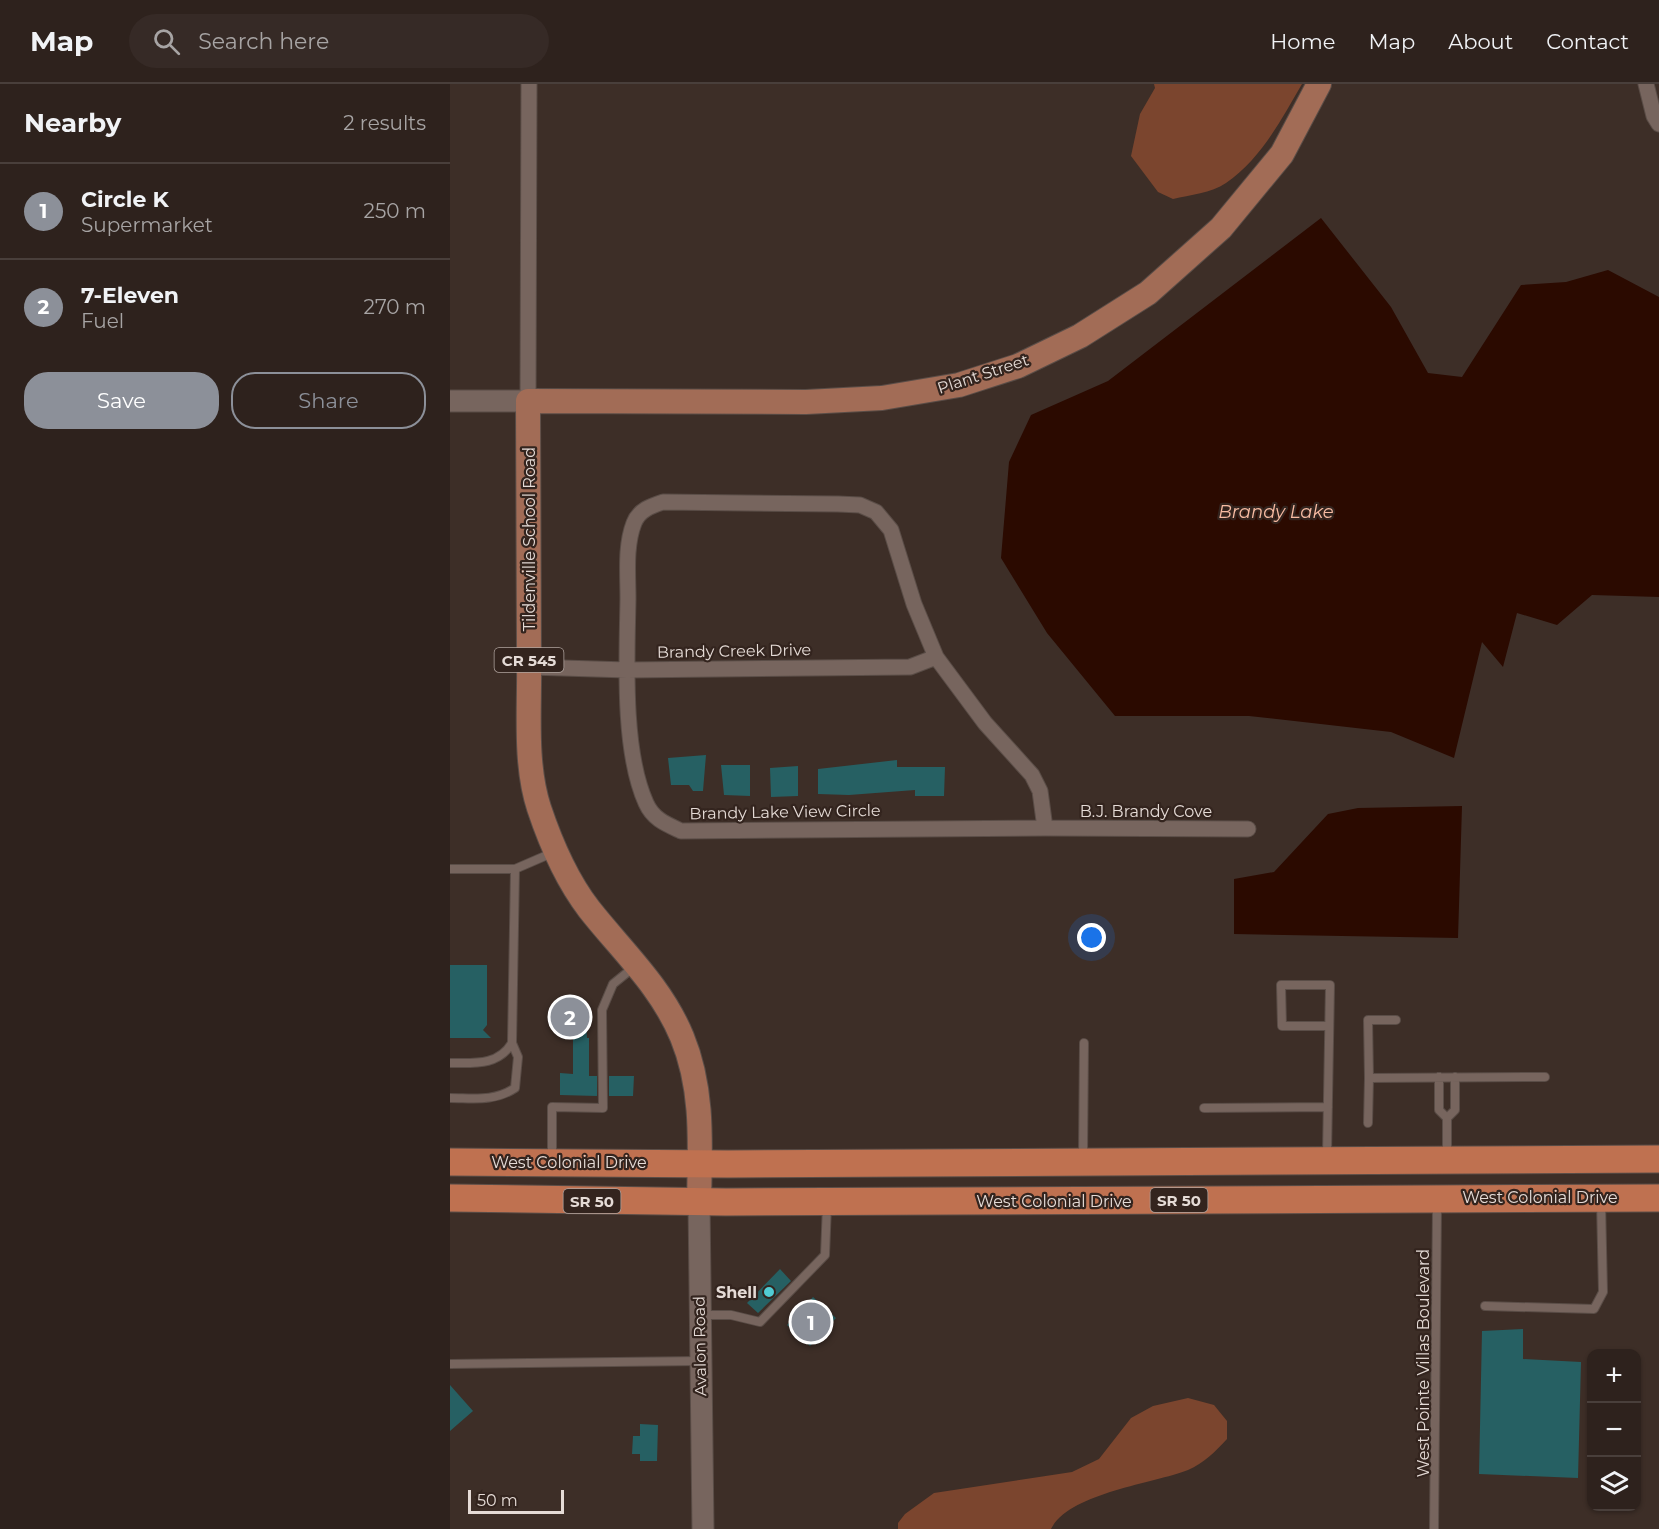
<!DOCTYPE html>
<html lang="en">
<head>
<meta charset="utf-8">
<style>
  :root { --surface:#2e221d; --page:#362a26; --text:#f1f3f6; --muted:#a7a4a4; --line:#493f3b; --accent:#8c9099 }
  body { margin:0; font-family:Montserrat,sans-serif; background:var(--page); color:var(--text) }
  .controls { position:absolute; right:18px; bottom:18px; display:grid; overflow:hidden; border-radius:12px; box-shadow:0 2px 4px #0004 }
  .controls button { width:54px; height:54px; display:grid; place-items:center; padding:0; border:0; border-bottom:2px solid var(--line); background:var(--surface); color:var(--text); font:30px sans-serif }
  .scale { position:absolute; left:18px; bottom:15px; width:96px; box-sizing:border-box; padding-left:6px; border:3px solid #e5dbd6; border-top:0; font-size:16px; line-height:21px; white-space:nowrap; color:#e5dbd6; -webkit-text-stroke:4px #33241e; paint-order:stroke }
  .you { position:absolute; left:642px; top:854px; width:21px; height:21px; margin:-15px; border:4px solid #fff; border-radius:50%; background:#1a73e8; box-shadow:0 0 0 9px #1a73e833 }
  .badge { display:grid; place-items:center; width:39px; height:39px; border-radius:50%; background:var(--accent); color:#fff; font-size:20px; font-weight:700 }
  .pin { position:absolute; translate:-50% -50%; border:3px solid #fff; box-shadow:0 2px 6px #0006 }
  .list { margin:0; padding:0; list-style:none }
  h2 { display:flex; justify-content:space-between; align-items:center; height:78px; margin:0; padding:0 24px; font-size:26px }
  h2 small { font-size:20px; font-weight:400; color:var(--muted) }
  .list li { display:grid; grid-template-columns:39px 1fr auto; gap:18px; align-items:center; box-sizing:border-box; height:96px; padding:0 24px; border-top:2px solid var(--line) }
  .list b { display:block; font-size:22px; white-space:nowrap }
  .list p { margin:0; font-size:20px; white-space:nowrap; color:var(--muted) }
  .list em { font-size:20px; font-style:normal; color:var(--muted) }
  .actions { display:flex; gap:12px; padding:18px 24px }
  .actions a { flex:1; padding:14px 0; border:2px solid var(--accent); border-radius:24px; text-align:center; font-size:21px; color:var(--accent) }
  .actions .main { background:var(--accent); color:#fff }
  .icon { flex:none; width:33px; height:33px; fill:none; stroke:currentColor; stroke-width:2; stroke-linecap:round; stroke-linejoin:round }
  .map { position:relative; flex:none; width:1209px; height:1445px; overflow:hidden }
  header { display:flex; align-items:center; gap:36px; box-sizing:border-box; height:84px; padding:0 30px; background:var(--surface); border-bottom:2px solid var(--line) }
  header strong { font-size:28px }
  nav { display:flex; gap:33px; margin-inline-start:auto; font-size:21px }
  .search { width:420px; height:54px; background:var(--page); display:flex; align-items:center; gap:15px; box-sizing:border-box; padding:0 21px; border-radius:33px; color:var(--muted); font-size:22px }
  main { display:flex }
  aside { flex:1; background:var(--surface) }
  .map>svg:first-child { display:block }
  .green { fill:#7b452e }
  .water { fill:#2b0a00 }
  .building { fill:#266063 }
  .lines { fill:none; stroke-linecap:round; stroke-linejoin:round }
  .lane-casing { stroke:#5a4d47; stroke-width:10 }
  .street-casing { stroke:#5a4d47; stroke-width:17 }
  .secondary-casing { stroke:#5a4d47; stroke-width:23 }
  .primary-casing { stroke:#5a4d47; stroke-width:26 }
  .highway-casing { stroke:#5a4d47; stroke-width:29 }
  .lane { stroke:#77655e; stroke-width:8 }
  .street { stroke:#77655e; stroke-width:15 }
  .secondary { stroke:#77655e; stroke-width:21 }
  .primary { stroke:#a26c56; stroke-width:24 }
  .highway { stroke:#bf7150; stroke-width:27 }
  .poi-dot { fill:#51ccd4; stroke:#33241e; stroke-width:2 }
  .labels { text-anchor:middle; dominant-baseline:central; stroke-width:4.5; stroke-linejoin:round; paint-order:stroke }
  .shield { fill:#33241e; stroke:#b0a49f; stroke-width:1.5 }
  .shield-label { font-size:15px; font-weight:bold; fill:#e5dbd6 }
  .street-label { font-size:16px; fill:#e5dbd6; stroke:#33241e }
  .poi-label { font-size:16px; font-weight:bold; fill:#e5dbd6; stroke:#33241e; text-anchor:end }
  .water-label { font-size:18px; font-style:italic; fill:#f7bba2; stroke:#33241e }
</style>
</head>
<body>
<header>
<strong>Map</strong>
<div class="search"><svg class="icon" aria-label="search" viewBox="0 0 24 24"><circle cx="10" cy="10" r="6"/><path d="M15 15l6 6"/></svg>Search here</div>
<nav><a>Home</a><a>Map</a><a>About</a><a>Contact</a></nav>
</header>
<main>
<aside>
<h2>Nearby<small>2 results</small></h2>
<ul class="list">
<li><span class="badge">1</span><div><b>Circle K</b><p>Supermarket</p></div><em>250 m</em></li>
<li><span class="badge">2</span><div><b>7-Eleven</b><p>Fuel</p></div><em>270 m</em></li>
</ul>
<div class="actions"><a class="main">Save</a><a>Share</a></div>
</aside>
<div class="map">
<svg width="1209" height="1445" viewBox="0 0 1209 1445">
  <rect width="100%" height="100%" fill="#3d2e27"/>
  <path class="green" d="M704 0H852C831 36 811 75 776 99 761 109 740 111 723 115L708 108 681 72 690 30 705 4Z
    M738 1314 764 1321 777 1337V1355C765 1368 754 1379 738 1386 702 1400 619 1409 601 1445H448V1439L455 1430 484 1409 622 1388 649 1375 681 1334 703 1322Z"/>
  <path class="water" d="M871 134 941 223 978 289 1012 293 1071 201 1116 198 1158 186 1209 213V513L1142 511 1107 541 1067 529 1053 583 1032 558 1004 674 941 648 799 632H665L597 549 551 474 559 378 581 331 658 297Z
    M1012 722 1008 854 784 850V795L824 788 878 730 908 724Z"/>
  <path class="building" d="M256 671 253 707H243L239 701H221L218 674Z
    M447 676V683H495L494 712H465V706L399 711 368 710V685Z
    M271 681H300V712L274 711Z
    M348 682V712L321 713 320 684Z
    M0 881H37V941L33 946 41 954H0Z
    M135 917 137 954H139V992H147V1012L110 1011V989L123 990V948H105L104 918Z
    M159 992H184L183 1012H159Z
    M330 1185 341 1197 308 1229 297 1219Z
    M363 1213 386 1234 360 1262 337 1241Z
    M1073 1245V1275L1131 1278 1128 1394 1029 1390 1032 1247Z
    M0 1301 23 1327 0 1347Z
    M190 1340 208 1341 207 1377H190V1370H182L183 1352H190Z"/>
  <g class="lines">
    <defs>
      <path id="lane" d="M0 785H65L62 959C48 982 24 979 0 979
        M65 785 102 769
        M946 936H918L919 994 1095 993
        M989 993V1026L997 1034
        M0 1014C23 1014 44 1018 65 1004L68 973 62 959
        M754 1024 878 1023
        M918 1039 919 994
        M877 1071 880 901H831L832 942H879
        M997 1072V1034L1005 1026V993
        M102 1074V1023L153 1024 152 926 163 900 184 883
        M633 1074 634 959
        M1035 1222 1144 1225 1153 1208 1151 1118
        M251 1231H281L310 1238 375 1171 377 1121
        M0 1280 250 1277
        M984 1445 987 1121"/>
      <path id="street" d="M1196 0 1204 32 1209 40
        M78 317 79 0
        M80 583 177 586 460 583 486 573
        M595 744 590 707 582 691 535 639 486 573 464 520 441 446 426 428 410 421 388 420 213 418C201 422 189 426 184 439 175 462 178 490 178 515 177 574 172 666 196 719 203 735 216 740 231 747L595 744 798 745"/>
      <path id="secondary" d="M0 317H78
        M249 1118 253 1445"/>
      <path id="primary" d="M249 1118C250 1062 254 1006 232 953 211 902 172 867 139 825 116 795 101 760 89 724 74 678 80 623 79 575 79 489 78 403 78 317L356 318 432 314 509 301 568 282 630 252 698 209 771 144 832 70 869 0"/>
      <path id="highway" d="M0 1078 278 1080 1209 1075
        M0 1114 276 1118 1209 1114"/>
    </defs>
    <use href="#lane" class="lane-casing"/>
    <use href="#street" class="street-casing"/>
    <use href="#secondary" class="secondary-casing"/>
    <use href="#primary" class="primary-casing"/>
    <use href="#highway" class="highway-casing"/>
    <use href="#lane" class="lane"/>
    <use href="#street" class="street"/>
    <use href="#secondary" class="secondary"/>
    <use href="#primary" class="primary"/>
    <use href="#highway" class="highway"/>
  </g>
  <circle class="poi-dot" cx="319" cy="1208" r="6"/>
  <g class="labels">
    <g class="shield">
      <rect x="44.5" y="564" width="69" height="24" rx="4.5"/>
      <rect x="700.5" y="1104" width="57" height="24" rx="4.5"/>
      <rect x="113.5" y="1105" width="57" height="24" rx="4.5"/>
    </g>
    <g class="shield-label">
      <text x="79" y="576">CR 545</text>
      <text x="729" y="1116">SR 50</text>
      <text x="142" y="1117">SR 50</text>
    </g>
    <g class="street-label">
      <text transform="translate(533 290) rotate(-18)">Plant Street</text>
      <text transform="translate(79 455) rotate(-90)">Tildenville School Road</text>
      <text transform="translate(284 567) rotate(-1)">Brandy Creek Drive</text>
      <text x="696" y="727">B.J. Brandy Cove</text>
      <text transform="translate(335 728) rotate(-1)">Brandy Lake View Circle</text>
      <text x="119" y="1078">West Colonial Drive</text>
      <text x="1090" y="1113">West Colonial Drive</text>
      <text x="604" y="1117">West Colonial Drive</text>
      <text transform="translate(250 1262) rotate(-91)">Avalon Road</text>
      <text transform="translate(973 1279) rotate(-90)">West Pointe Villas Boulevard</text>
    </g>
    <g class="poi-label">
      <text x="307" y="1208">Shell</text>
    </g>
    <g class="water-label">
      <text x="826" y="428">Brandy Lake</text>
    </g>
  </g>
</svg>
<div class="controls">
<button>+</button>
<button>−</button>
<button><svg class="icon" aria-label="layers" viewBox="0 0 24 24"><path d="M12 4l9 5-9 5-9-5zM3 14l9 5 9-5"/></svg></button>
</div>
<div class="scale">50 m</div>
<div class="you"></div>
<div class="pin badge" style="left:361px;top:1238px">1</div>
<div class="pin badge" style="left:120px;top:933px">2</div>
</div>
</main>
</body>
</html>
